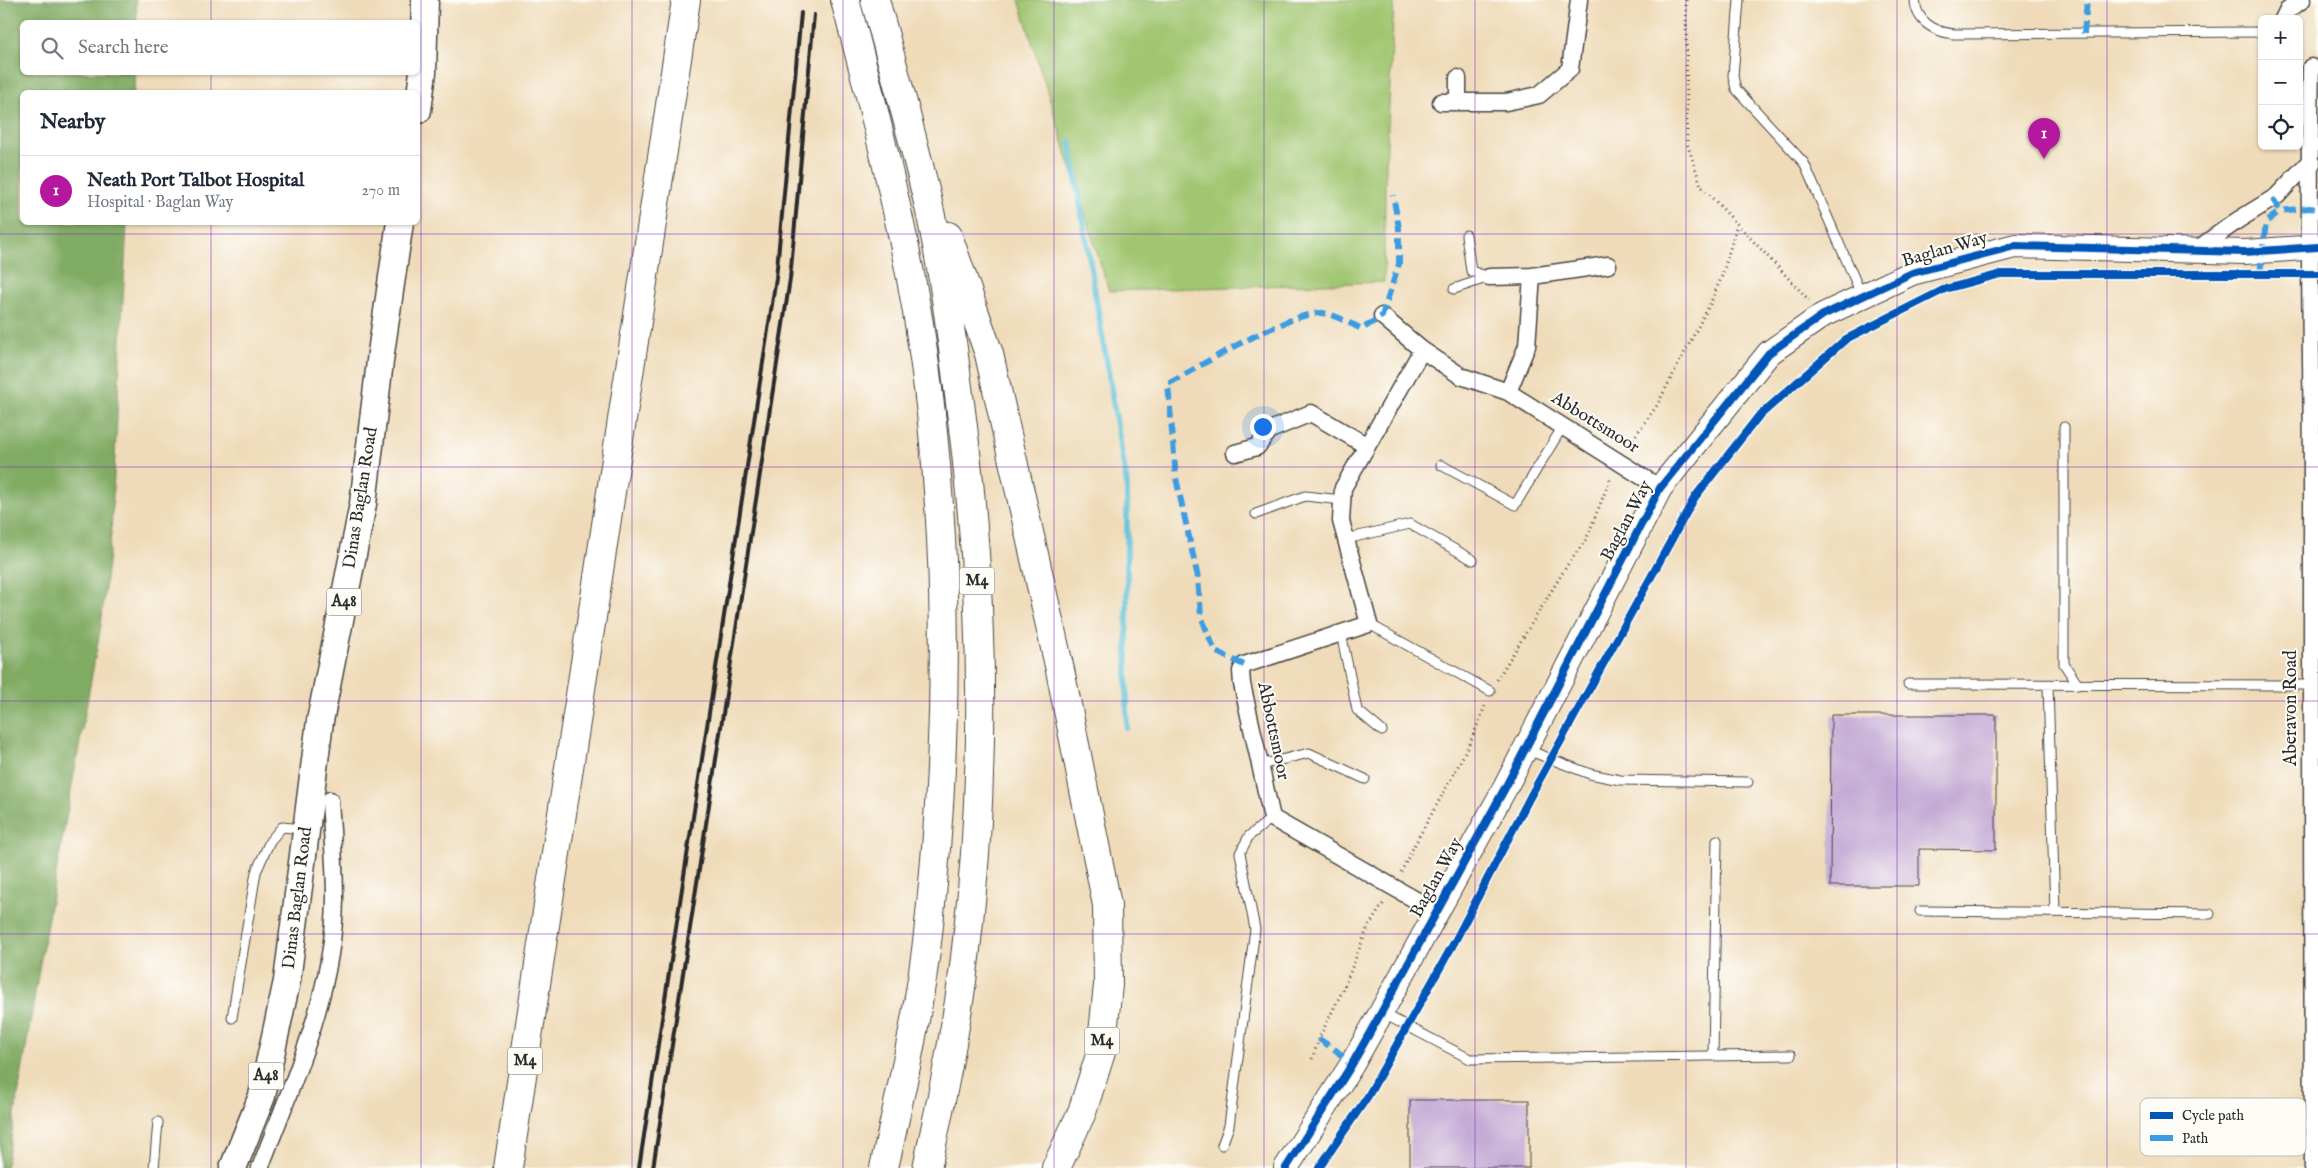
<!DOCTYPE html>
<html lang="en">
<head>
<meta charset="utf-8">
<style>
  :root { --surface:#fff; --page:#f2f2f3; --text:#1f2937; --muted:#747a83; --line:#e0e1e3; --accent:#b5179e }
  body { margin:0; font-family:"IM FELL English",serif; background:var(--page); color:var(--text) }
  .controls { position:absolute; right:15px; top:15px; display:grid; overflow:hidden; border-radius:8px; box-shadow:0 1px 4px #0004 }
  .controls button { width:45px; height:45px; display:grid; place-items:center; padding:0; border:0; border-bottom:1px solid var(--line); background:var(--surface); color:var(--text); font:25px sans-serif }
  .you { position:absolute; left:1262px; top:426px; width:18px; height:18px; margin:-12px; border:4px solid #fff; border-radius:50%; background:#1a73e8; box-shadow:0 0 0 8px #1a73e833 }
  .badge { display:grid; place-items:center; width:32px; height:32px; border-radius:50%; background:var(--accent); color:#fff; font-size:16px; font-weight:700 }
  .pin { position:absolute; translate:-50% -41px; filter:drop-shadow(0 1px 2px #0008) }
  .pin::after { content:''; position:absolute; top:26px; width:18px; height:15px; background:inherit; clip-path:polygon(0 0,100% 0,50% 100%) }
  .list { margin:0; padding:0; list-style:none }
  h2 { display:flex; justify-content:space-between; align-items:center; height:65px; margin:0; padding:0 20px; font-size:21px }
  h2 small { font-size:16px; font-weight:400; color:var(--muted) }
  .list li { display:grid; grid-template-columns:32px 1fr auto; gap:15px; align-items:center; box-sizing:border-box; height:70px; padding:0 20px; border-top:1px solid var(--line) }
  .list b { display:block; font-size:19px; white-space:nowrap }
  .list p { margin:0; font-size:16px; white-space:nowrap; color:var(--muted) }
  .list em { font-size:16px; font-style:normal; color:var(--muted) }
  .icon { flex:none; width:28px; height:28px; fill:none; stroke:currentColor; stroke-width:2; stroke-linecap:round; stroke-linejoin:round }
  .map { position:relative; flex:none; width:2318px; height:1168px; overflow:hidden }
  .search { position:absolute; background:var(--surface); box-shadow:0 1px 4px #0004; left:20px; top:20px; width:400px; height:55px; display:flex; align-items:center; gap:12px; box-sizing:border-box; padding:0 18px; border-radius:8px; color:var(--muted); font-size:19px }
  .panel { position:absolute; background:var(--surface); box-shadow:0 1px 4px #0004; left:20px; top:90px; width:400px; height:135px; border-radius:8px }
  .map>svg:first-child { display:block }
  .green { fill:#a0c671; stroke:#66784e }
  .forest { fill:#80ab63; stroke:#566b47 }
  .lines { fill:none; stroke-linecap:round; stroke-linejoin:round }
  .stream { stroke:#5bc2d8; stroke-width:6 }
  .building { fill:#c4abd5 }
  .lane-casing { stroke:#484540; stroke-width:11 }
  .street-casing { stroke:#484540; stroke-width:19 }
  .secondary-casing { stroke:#484540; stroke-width:26 }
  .primary-casing { stroke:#484540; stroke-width:29 }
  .highway-casing { stroke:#484540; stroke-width:30 }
  .path { stroke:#484540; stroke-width:3; stroke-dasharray:1 4; stroke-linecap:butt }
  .lane { stroke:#fff; stroke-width:9 }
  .street { stroke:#fff; stroke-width:16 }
  .secondary { stroke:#fff; stroke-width:24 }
  .primary { stroke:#fff; stroke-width:26 }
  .highway { stroke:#fff; stroke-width:28 }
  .rail { stroke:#2b2b2b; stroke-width:4 }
  .quiet { stroke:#3d9ce1; stroke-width:6; stroke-dasharray:12 6; stroke-linecap:butt }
  .cycleway-casing { stroke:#fdfcf7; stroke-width:11 }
  .cycleway { stroke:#0057b8; stroke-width:8 }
  .grid { fill:none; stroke:#7b2cbf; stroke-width:1; stroke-opacity:0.55 }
  .labels { text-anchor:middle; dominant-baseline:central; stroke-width:4; stroke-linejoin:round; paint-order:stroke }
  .shield { fill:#fdfcf7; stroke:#6a6a68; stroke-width:1 }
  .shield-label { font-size:16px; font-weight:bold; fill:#2b2b2b }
  .street-label { font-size:18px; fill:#2b2b2b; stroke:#fdfcf7 }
  .key { fill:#fdfcf7; stroke:#bebdba; stroke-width:1 }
  .key-label { font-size:14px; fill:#2b2b2b }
</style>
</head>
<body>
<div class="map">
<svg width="2318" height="1168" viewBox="0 0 2318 1168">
  <rect width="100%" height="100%" fill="#fdfcf7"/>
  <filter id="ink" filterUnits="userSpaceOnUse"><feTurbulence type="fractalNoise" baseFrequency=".02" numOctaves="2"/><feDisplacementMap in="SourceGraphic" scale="10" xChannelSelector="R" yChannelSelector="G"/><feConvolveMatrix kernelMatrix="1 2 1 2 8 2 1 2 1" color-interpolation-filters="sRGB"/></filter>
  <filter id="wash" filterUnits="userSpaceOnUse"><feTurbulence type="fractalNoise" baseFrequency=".0096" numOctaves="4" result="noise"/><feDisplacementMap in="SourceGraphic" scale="20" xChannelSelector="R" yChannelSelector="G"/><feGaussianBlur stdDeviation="1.12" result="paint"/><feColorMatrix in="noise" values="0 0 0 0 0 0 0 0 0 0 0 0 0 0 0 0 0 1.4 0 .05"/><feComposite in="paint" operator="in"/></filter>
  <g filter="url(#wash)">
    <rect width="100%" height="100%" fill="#efdbb9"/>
    <path class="green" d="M1019 0H1394L1385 187 1384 282 1109 291Z"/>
    <path class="forest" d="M0 0H136L137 22H22V72L135 73 134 92H22V222L127 223 111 534 101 625 44 940 6 1168H0Z"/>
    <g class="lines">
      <path class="stream" d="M1070 142 1127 485V728"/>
    </g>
    <g id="blocks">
      <path class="building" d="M1831 715H1996V850L1919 849V886H1830Z
        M1410 1100H1529V1168H1410Z"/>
    </g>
  </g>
  <g filter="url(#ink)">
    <use href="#blocks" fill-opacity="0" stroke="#484540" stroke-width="1"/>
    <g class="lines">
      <defs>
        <path id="lane" d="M1739 0 1733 76 1736 89 1804 163 1862 296
          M1915 0C1916 22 1935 32 1954 34L2262 32
          M1454 289 1489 277 1471 271 1466 235
          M2064 427V664L2078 685
          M1441 465 1515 505 1563 426
          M1256 514 1305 496 1342 500
          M1346 539 1410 524 1473 560
          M1369 624 1490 691
          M1341 633 1357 710 1382 731
          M1908 684 2310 685
          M2048 685 2055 912
          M1525 749 1590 774 1620 780 1748 782
          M1260 765 1309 753 1365 779
          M1920 911 2210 914
          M1382 1013 1470 1059 1791 1055
          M232 1018 256 872 270 841 282 827 304 829
          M1713 1056 1717 840
          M1222 1145 1229 1126 1255 929 1240 853 1249 836 1272 818
          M154 1168 158 1122"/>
        <path id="street" d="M2283 19 2287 11 2302 0
          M2311 67C2307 226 2313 384 2312 543 2312 751 2312 960 2313 1168
          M1458 78V102
          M1441 102H1506L1539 95 1570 69 1579 0
          M2195 251 2238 220 2277 196 2310 161 2312 164
          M1489 277 1532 276 1608 265
          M1382 316 1422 350
          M1508 392 1527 346 1532 276
          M1235 453 1257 447 1270 430 1311 413 1367 446
          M1435 911 1272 818 1242 684 1241 671 1244 665 1369 624 1341 521 1343 488 1422 350 1461 376 1508 392 1660 488
          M260 1168C293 1082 334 993 335 899 335 866 332 833 330 800"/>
        <path id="secondary" d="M1286 1168 1351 1066 1381 1013 1505 788 1660 488 1769 353 1823 315 1912 273 2015 246 2245 252 2318 247"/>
        <path id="primary" d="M418 110 423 72 425 0
          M233 1168 262 1096 287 981 320 721 363 504 381 353 400 222"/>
        <path id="highway" d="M845 0C874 107 901 215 919 324 951 526 950 732 928 934 919 1013 901 1091 884 1168
          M875 0C894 69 913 137 929 207 943 269 951 332 959 395 983 575 988 758 967 940 959 1017 943 1092 927 1168
          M948 236 989 354 1060 670 1107 905 1108 985 1101 1052 1082 1112 1056 1168
          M508 1168 686 0"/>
      </defs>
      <use href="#lane" class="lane-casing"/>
      <use href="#street" class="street-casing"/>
      <use href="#secondary" class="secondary-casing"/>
      <use href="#primary" class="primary-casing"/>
      <use href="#highway" class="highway-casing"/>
      <path class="path" d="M1686 0 1687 143 1701 186 1809 300
        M1627 447 1656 407 1710 304 1722 276 1737 225
        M1497 680 1568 564 1586 540 1611 477
        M1401 872C1428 815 1465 763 1486 703
        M1312 1059 1320 1036 1343 990 1368 927 1385 901"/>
      <use href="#lane" class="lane"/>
      <use href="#street" class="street"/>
      <use href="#secondary" class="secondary"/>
      <use href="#primary" class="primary"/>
      <use href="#highway" class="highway"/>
      <path class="rail" d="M639 1168 776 278 801 13
        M653 1168 790 279 814 15"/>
      <path class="quiet" d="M2084 34 2087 0
        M2273 199 2280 211 2309 208 2318 209
        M2260 274 2266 222 2280 211
        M1244 665 1215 651 1201 616 1198 578 1176 478 1168 384C1200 366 1288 312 1322 313 1334 314 1351 324 1362 329L1382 316 1399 264V228L1393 195
        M1319 1039 1337 1051 1351 1066"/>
      <defs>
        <path id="cycleway" d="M1286 1168 1351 1066 1381 1013 1505 788 1660 488 1769 353 1823 315 1912 273 2015 246 2245 252 2318 247
          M1319 1168 1368 1096 1455 941 1530 797 1695 497 1758 417 1846 339 1945 289 2001 274H2318"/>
      </defs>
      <use href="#cycleway" class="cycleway-casing"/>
      <use href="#cycleway" class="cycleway"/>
    </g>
  </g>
  <path class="grid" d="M211 0V22M421 0V1168M632 0V1168M843 0V1168M1054 0V1168M1264 0V1168M1475 0V1168M1686 0V1168M1897 0V1168M2107 0V1168M211 72V92M211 222V1168M0 234H2318M0 467H2318M0 701H2318M0 934H2318"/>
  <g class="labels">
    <g class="shield">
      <rect x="959.5" y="567.5" width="35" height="27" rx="4"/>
      <rect x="326.5" y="588.5" width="35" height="27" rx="4"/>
      <rect x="1084.5" y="1027.5" width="35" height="27" rx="4"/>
      <rect x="507.5" y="1047.5" width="35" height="27" rx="4"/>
      <rect x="248.5" y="1062.5" width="35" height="27" rx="4"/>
    </g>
    <g class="shield-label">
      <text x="977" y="581">M4</text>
      <text x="344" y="602">A48</text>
      <text x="1102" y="1041">M4</text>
      <text x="525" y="1061">M4</text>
      <text x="266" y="1076">A48</text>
    </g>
    <g class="street-label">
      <text transform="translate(1945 250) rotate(-16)">Baglan Way</text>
      <text transform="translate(1595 423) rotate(32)">Abbottsmoor</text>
      <text transform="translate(361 498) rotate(-81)">Dinas Baglan Road</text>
      <text transform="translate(1627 521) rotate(-62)">Baglan Way</text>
      <text transform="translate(2291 708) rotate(-90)">Aberavon Road</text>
      <text transform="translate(1273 731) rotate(78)">Abbottsmoor</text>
      <text transform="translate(1437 878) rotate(-61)">Baglan Way</text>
      <text transform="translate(298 898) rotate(-83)">Dinas Baglan Road</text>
    </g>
  </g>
  <rect x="2140" y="1098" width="166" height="58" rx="8" class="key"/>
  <rect x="2150" y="1112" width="23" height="7" fill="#0057b8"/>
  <rect x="2150" y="1135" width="23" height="6" fill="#3d9ce1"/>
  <g class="key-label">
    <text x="2182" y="1120">Cycle path</text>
    <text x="2182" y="1143">Path</text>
  </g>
</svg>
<div class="controls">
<button>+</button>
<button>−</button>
<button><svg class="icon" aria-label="locate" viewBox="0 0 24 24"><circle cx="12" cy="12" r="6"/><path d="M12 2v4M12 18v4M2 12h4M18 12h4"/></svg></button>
</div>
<div class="you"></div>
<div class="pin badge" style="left:2044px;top:159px">1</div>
<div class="search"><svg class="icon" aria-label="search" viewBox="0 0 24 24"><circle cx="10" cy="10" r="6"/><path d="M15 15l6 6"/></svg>Search here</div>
<section class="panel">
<h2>Nearby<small></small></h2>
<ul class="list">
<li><span class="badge">1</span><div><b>Neath Port Talbot Hospital</b><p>Hospital · Baglan Way</p></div><em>270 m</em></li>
</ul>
</section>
</div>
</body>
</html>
